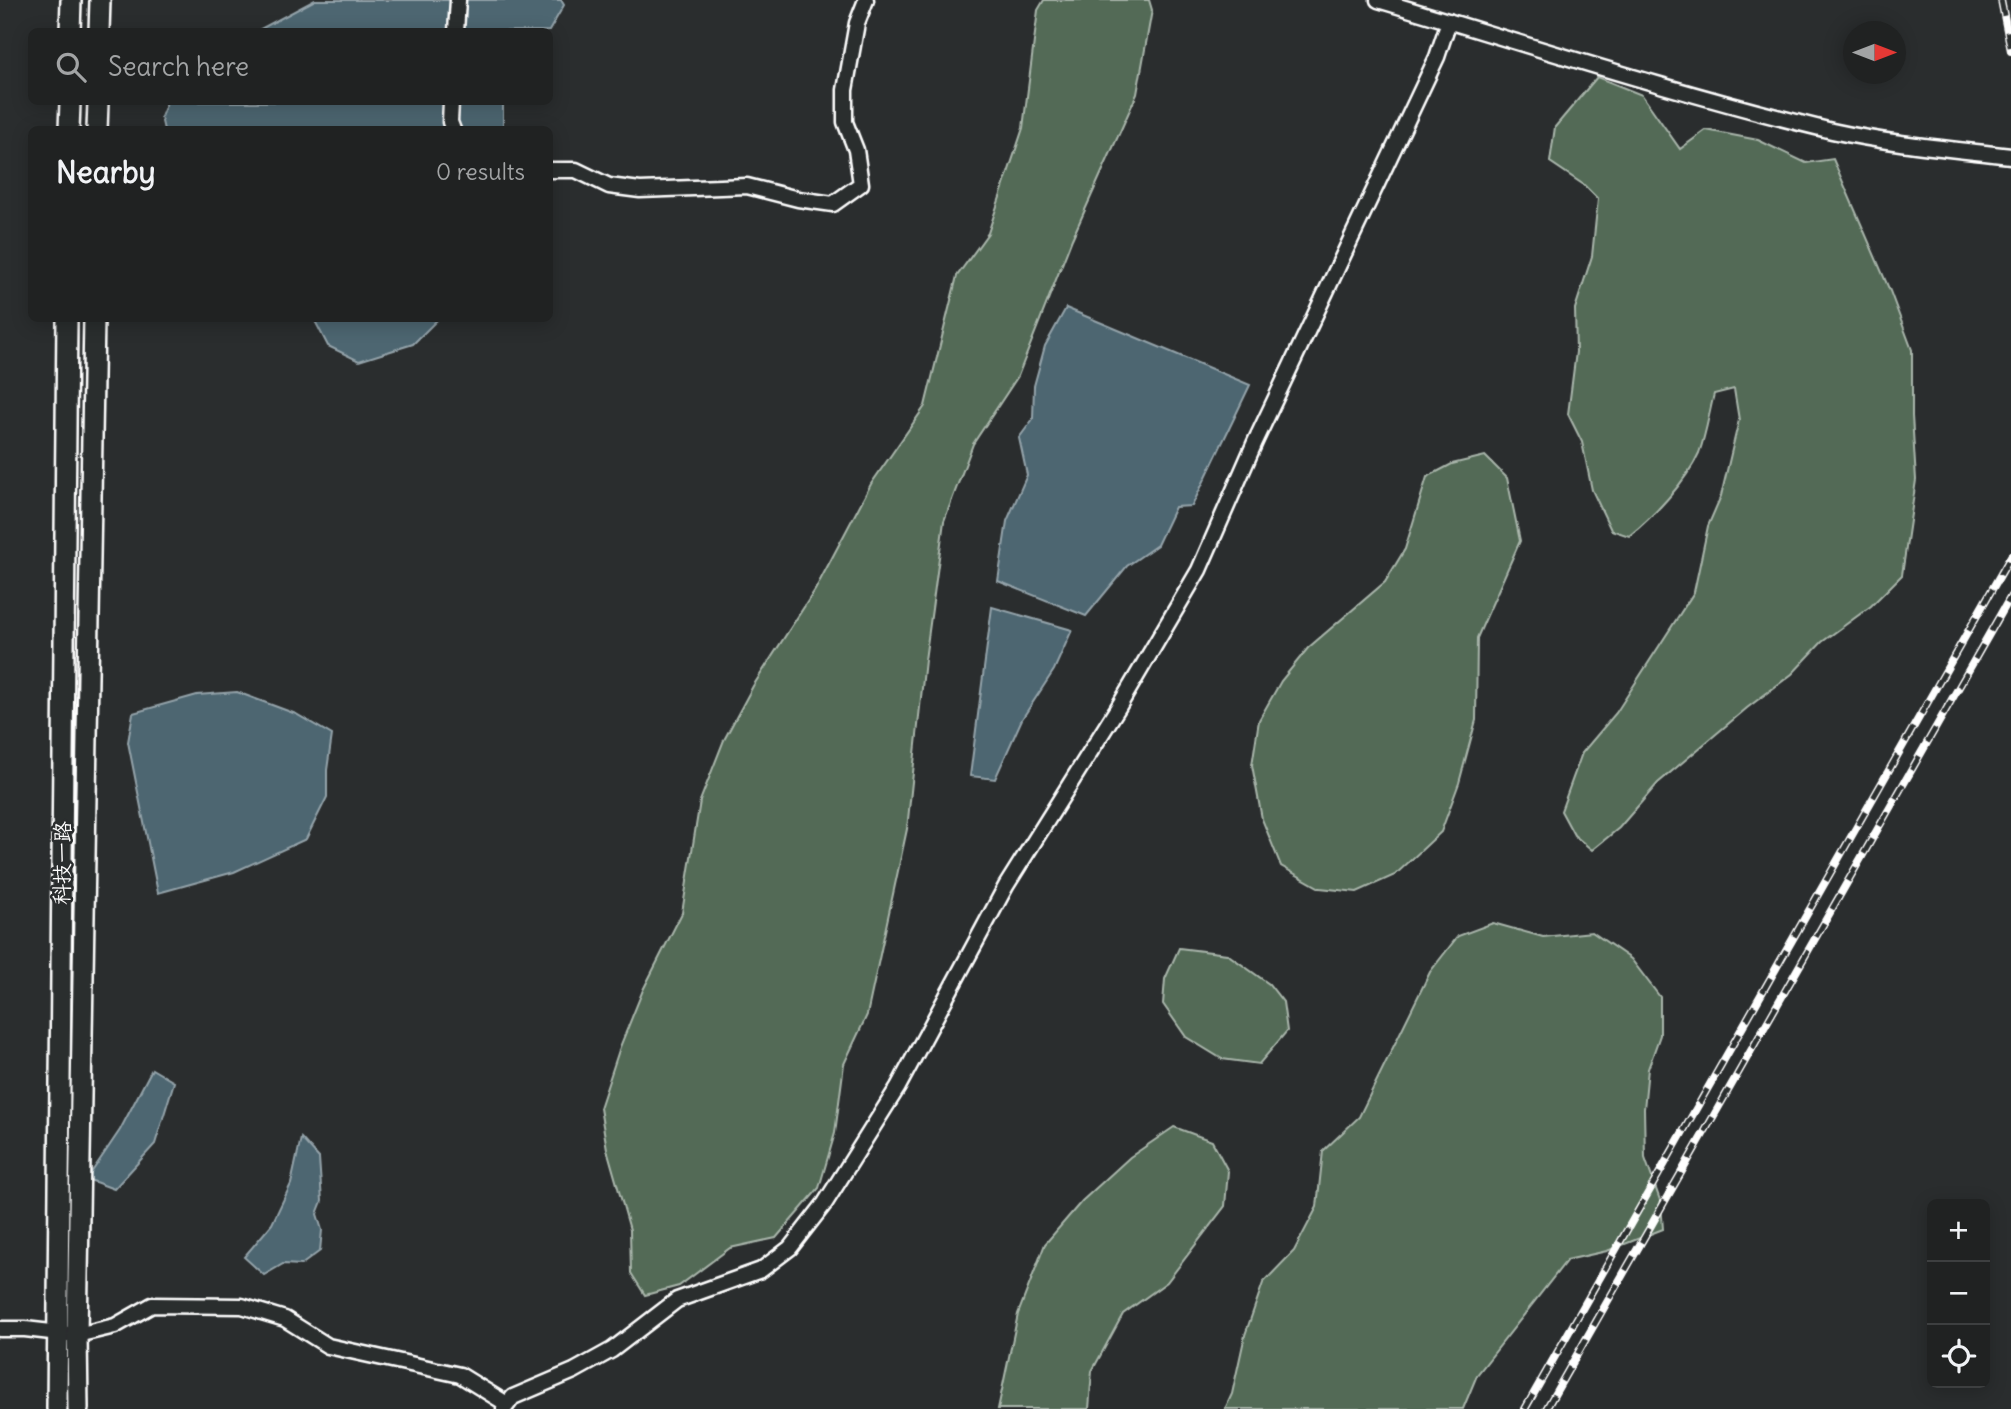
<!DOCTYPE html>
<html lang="en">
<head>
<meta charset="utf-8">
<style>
  :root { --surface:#202222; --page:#2d2f2f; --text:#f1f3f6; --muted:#a2a4a5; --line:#3d3f40 }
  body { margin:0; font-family:Delius,"LXGW WenKai TC",sans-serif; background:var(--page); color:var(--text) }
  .controls { position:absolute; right:21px; bottom:21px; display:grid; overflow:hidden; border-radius:10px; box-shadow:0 4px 18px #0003 }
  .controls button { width:63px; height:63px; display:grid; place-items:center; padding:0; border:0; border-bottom:2px solid var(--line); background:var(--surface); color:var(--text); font:35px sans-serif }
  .compass { position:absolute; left:1843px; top:21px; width:63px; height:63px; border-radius:50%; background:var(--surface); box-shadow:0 4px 18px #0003; rotate:90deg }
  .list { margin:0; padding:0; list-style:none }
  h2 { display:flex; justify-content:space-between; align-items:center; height:91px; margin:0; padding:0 28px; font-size:30px }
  h2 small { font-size:23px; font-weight:400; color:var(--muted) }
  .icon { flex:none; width:38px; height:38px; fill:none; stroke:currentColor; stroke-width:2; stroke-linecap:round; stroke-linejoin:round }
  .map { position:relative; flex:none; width:2011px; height:1409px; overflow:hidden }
  .search { position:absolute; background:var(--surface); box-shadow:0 4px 18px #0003; left:28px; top:28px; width:525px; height:77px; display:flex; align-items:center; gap:18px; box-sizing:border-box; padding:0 24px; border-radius:10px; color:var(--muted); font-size:26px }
  .panel { position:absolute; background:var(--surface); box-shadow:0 4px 18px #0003; left:28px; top:126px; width:525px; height:196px; border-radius:10px }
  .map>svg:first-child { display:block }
  .green { fill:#536b57; stroke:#a9b5ab; stroke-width:2 }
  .water { fill:#4d6671; stroke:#94a3aa; stroke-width:2 }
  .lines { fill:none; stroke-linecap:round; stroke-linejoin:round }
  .minor-casing { stroke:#fff; stroke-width:19 }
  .secondary-casing { stroke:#fff; stroke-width:24 }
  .minor { stroke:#2a2d2e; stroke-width:14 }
  .secondary { stroke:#2a2d2e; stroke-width:19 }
  .rail-casing { stroke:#fff; stroke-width:8 }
  .rail { stroke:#2a2d2e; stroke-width:5; stroke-dasharray:16; stroke-linecap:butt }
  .labels { text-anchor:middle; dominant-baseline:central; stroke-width:5; stroke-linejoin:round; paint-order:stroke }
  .street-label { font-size:21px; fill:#fff; stroke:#2a2d2e }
</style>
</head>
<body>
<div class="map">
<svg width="2011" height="1409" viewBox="0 0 2011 1409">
  <rect width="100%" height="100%" fill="#2a2d2e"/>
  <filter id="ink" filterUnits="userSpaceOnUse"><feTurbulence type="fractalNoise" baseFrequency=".0143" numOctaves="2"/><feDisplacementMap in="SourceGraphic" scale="14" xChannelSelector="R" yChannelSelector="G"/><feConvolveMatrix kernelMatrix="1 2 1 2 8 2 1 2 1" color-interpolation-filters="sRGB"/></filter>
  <g filter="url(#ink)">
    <path class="green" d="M1044 0H1149L1152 10 1137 94 1072 239 1018 376 973 444 944 521 925 660 907 829 867 1015 844 1064 835 1133 819 1188 776 1238 730 1248 679 1286 645 1295 631 1273 630 1230 607 1149 600 1108 620 1047 643 990 682 913 700 801 724 740 753 686 815 590 871 484 925 406 957 276 988 233 1023 128 1038 10Z
      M1597 77 1642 95 1680 149 1706 130 1758 140 1806 163 1833 159 1890 291 1912 350V416L1916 480 1902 575 1871 606 1822 642 1792 674 1747 708 1658 783 1619 828 1592 850 1574 835 1561 811 1582 753 1616 713 1694 592 1708 526 1721 496 1739 420 1734 389 1714 394C1709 413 1706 435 1699 453 1686 482 1653 517 1629 536L1611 530 1592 490 1582 442 1568 414 1576 352 1575 309 1592 256 1598 199 1584 185 1550 162 1555 127Z
      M1485 456 1507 478 1520 541 1477 638 1476 720 1459 783 1441 832 1395 875 1357 892 1320 888 1281 866 1262 819 1252 765 1259 720 1281 681 1308 648 1385 582 1405 549 1427 477 1452 464Z
      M1493 923 1543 937 1592 932 1631 959 1660 997V1035L1648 1069 1644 1109 1645 1158 1661 1203 1663 1229 1607 1251 1567 1260 1477 1375 1463 1409H1225L1232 1394 1245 1335 1263 1283 1294 1251 1317 1207 1323 1151 1359 1117 1430 972 1458 936Z
      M1179 948 1227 954 1269 984 1283 1002 1287 1031 1259 1064 1222 1059 1186 1037 1163 1004 1165 979Z
      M1174 1127 1212 1141 1228 1171 1225 1206 1167 1282 1123 1314 1092 1371 1089 1409H998L1018 1314 1045 1244 1082 1201 1130 1157Z"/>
    <path class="water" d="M315 0H561L564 5 549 31 255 32Z
      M167 102H503V130H164L161 117Z
      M1066 308 1250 385 1192 506 1175 507 1157 545 1127 566 1086 616 998 581 1007 521 1027 475 1019 438 1033 419 1034 386 1045 346Z
      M314 319H438L413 344 359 361 328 346Z
      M992 607 1072 630 1054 670 1022 719 995 779 970 776Z
      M237 692 296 714 332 735 327 770V797L306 839 234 872 158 893 128 742 133 713 197 695Z
      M152 1069 174 1082 155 1144 114 1189 87 1179 120 1130Z
      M301 1138 319 1158 322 1201 317 1214 322 1230 320 1251 301 1265 283 1264 264 1275 244 1257 272 1224 291 1184Z"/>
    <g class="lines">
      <defs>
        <path id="minor" d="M1378 0C1529 45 1679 94 1832 131 1891 144 1952 149 2011 156
          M456 32 458 0
          M451 102 450 122 453 130
          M550 170H576L609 186 640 190 747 186 798 199 833 204 861 184 856 150 845 122V90L857 23 866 0
          M0 1329H25L77 1335 115 1326 152 1305 242 1306 285 1319 328 1346 460 1375 507 1404
          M504 1409 513 1397 574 1371 612 1350 677 1300 761 1270 790 1248 825 1203 898 1087 1006 886 1119 706 1199 570 1255 442 1437 57 1449 21"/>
        <path id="secondary" d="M70 32 71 0
          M99 32 100 0
          M69 130 70 102
          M97 130 98 102
          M57 1409 67 318
          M78 1409 77 1335 94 318"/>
      </defs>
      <use href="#minor" class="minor-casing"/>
      <use href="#secondary" class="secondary-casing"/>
      <use href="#minor" class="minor"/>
      <use href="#secondary" class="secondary"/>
      <defs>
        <path id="rail" d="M2001 0 2011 51
          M1525 1409 2011 556
          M1546 1409 2011 596"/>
      </defs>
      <use href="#rail" class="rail-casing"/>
      <use href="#rail" class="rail"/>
    </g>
  </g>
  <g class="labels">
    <g class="street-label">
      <text transform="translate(62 863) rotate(-89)">科技一路</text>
    </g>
  </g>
</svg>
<div class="controls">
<button>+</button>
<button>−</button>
<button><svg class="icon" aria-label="locate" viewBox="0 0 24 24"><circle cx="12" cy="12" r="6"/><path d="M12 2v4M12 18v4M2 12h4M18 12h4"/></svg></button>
</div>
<svg class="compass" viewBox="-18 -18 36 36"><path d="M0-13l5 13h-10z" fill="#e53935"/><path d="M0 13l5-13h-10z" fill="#a2a4a5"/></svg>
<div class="search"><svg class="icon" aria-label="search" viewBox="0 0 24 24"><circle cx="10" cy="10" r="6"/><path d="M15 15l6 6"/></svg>Search here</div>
<section class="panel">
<h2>Nearby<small>0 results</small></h2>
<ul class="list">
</ul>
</section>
</div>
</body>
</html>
